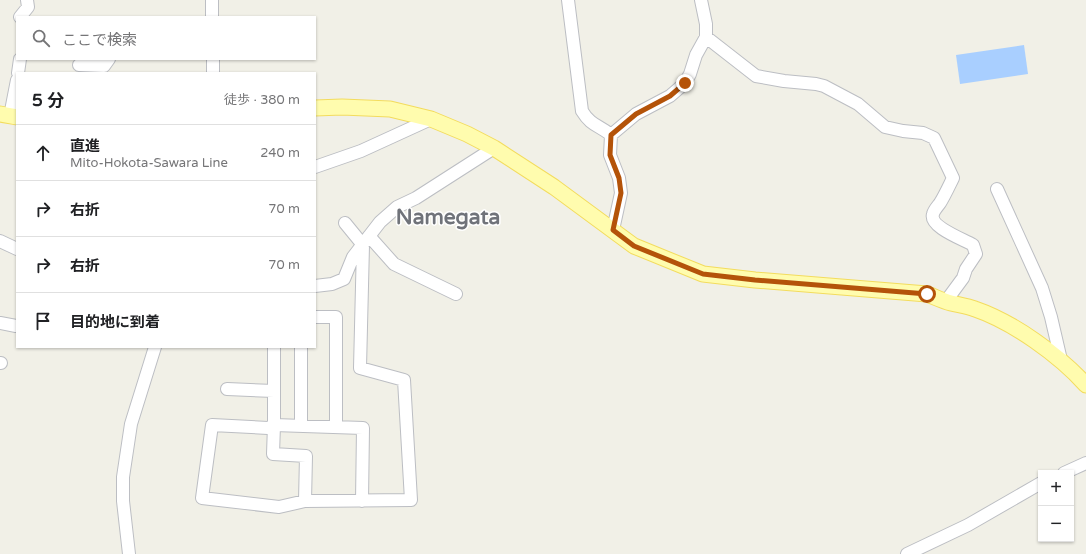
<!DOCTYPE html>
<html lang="ja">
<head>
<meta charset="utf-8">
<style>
  :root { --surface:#fff; --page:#f2f2f2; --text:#202124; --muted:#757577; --line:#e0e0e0 }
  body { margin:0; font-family:"Varela Round","Noto Sans JP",sans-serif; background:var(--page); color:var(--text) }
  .controls { position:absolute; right:12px; bottom:12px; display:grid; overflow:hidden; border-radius:0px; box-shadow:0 1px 3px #0004 }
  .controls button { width:36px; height:36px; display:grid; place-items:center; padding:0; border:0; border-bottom:1px solid var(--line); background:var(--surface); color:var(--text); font:20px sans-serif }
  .stop { position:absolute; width:12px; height:12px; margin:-9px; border:3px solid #b45309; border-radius:50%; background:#fff }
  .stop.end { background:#b45309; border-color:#fff; box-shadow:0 1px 4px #0008 }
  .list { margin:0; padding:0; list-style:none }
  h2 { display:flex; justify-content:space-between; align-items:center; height:52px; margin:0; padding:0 16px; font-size:17px }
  h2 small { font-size:13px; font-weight:400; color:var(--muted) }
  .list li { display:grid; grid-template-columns:26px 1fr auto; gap:12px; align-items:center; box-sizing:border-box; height:56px; padding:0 16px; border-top:1px solid var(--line) }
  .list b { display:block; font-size:15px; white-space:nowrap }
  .list p { margin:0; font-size:13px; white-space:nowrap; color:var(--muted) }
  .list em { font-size:13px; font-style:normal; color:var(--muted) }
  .icon { flex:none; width:22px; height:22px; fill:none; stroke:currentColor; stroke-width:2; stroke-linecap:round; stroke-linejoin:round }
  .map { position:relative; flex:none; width:1086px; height:554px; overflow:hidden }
  .search { position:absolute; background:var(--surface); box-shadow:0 1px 3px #0004; left:16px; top:16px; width:300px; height:44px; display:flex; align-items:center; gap:10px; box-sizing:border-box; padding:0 14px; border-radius:0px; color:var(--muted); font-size:15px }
  .panel { position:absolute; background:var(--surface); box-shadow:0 1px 3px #0004; left:16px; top:72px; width:300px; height:276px; border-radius:0px }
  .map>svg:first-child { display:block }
  .water { fill:#a9cfff }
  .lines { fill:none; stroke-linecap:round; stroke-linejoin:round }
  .minor-casing { stroke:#bcbec3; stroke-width:14 }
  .major-casing { stroke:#f3dc5e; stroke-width:17 }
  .minor { stroke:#fff; stroke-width:12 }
  .major { stroke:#fffcae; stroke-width:15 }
  .route { stroke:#b45309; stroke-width:5 }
  .labels { text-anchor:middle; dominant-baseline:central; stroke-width:3; stroke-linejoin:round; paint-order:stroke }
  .town-label { font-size:21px; font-weight:bold; fill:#70737a; stroke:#fff }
</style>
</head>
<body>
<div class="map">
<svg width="1086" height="554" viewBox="0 0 1086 554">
  <rect width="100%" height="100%" fill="#f1f0e7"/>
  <path class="water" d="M1024 45 1028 74 960 84 956 55Z"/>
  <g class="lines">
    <defs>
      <path id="minor" d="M212 0V17
        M568 0 582 111C591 126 599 125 611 135
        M701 0 706 24V37L756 76 784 81 816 84 824 86 858 104 885 127 903 131 923 133 934 138 953 178C949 186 945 195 940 203 937 207 934 210 933 214 929 227 963 239 973 245L976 254 966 269 963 278 949 297 948 302
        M20 17 28 7 27 0
        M213 59V73
        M79 65 104 66 109 59
        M18 73 20 59
        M10 116 17 80
        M315 167 361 151 431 119
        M997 189 1042 288 1051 317 1061 360
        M345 223 363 245 360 368 404 380 411 500 305 501 279 507 202 498 212 425 268 428 274 425 363 428 362 501
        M613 230 621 193 619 178 610 155 611 135 636 114 670 96 685 83 690 74 696 55 706 37
        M369 236 394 264 456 294
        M0 241 17 249
        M315 286 332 284 344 279 353 257 380 222 397 207 416 198 494 148
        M315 317H336V427
        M0 323 16 326
        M274 347V425L273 454 306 456 305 501
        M0 363H1
        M227 389 274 391
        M301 425V347
        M1064 473 1086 463
        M129 554 123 501V477L131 424 155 347
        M907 554 968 525 1041 483"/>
      <path id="major" d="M315 108 342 107 390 109 431 119 467 134 494 148 554 187 634 246 703 274 755 280 927 294C935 297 943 301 951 303 959 305 967 306 975 309 1013 322 1059 355 1086 385
        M0 114 17 117"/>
    </defs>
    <use href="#minor" class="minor-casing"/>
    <use href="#major" class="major-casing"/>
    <use href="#minor" class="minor"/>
    <use href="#major" class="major"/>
  </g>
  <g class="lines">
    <path class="route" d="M685 83 670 96 636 114 611 135 610 155 619 178 621 193 613 230 634 246 703 274 755 280 927 294"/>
  </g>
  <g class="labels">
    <g class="town-label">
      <text x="448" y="217">Namegata</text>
    </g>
  </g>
</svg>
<div class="controls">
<button>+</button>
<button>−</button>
</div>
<div class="stop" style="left:927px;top:294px"></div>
<div class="stop end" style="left:685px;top:83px"></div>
<div class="search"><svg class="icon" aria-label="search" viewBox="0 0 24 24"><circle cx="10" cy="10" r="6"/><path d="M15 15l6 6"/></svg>ここで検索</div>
<section class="panel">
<h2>5 分<small>徒歩 · 380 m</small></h2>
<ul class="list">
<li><svg class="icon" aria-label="ahead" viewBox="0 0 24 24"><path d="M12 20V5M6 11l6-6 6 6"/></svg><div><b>直進</b><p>Mito-Hokota-Sawara Line</p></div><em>240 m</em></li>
<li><svg class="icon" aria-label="right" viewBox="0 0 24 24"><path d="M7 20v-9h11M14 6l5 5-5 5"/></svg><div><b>右折</b></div><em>70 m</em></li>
<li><svg class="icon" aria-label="right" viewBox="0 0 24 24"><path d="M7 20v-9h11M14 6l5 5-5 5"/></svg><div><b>右折</b></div><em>70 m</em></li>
<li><svg class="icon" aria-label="arrive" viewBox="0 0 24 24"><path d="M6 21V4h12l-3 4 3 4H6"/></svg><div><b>目的地に到着</b></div></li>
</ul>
</section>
</div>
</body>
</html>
